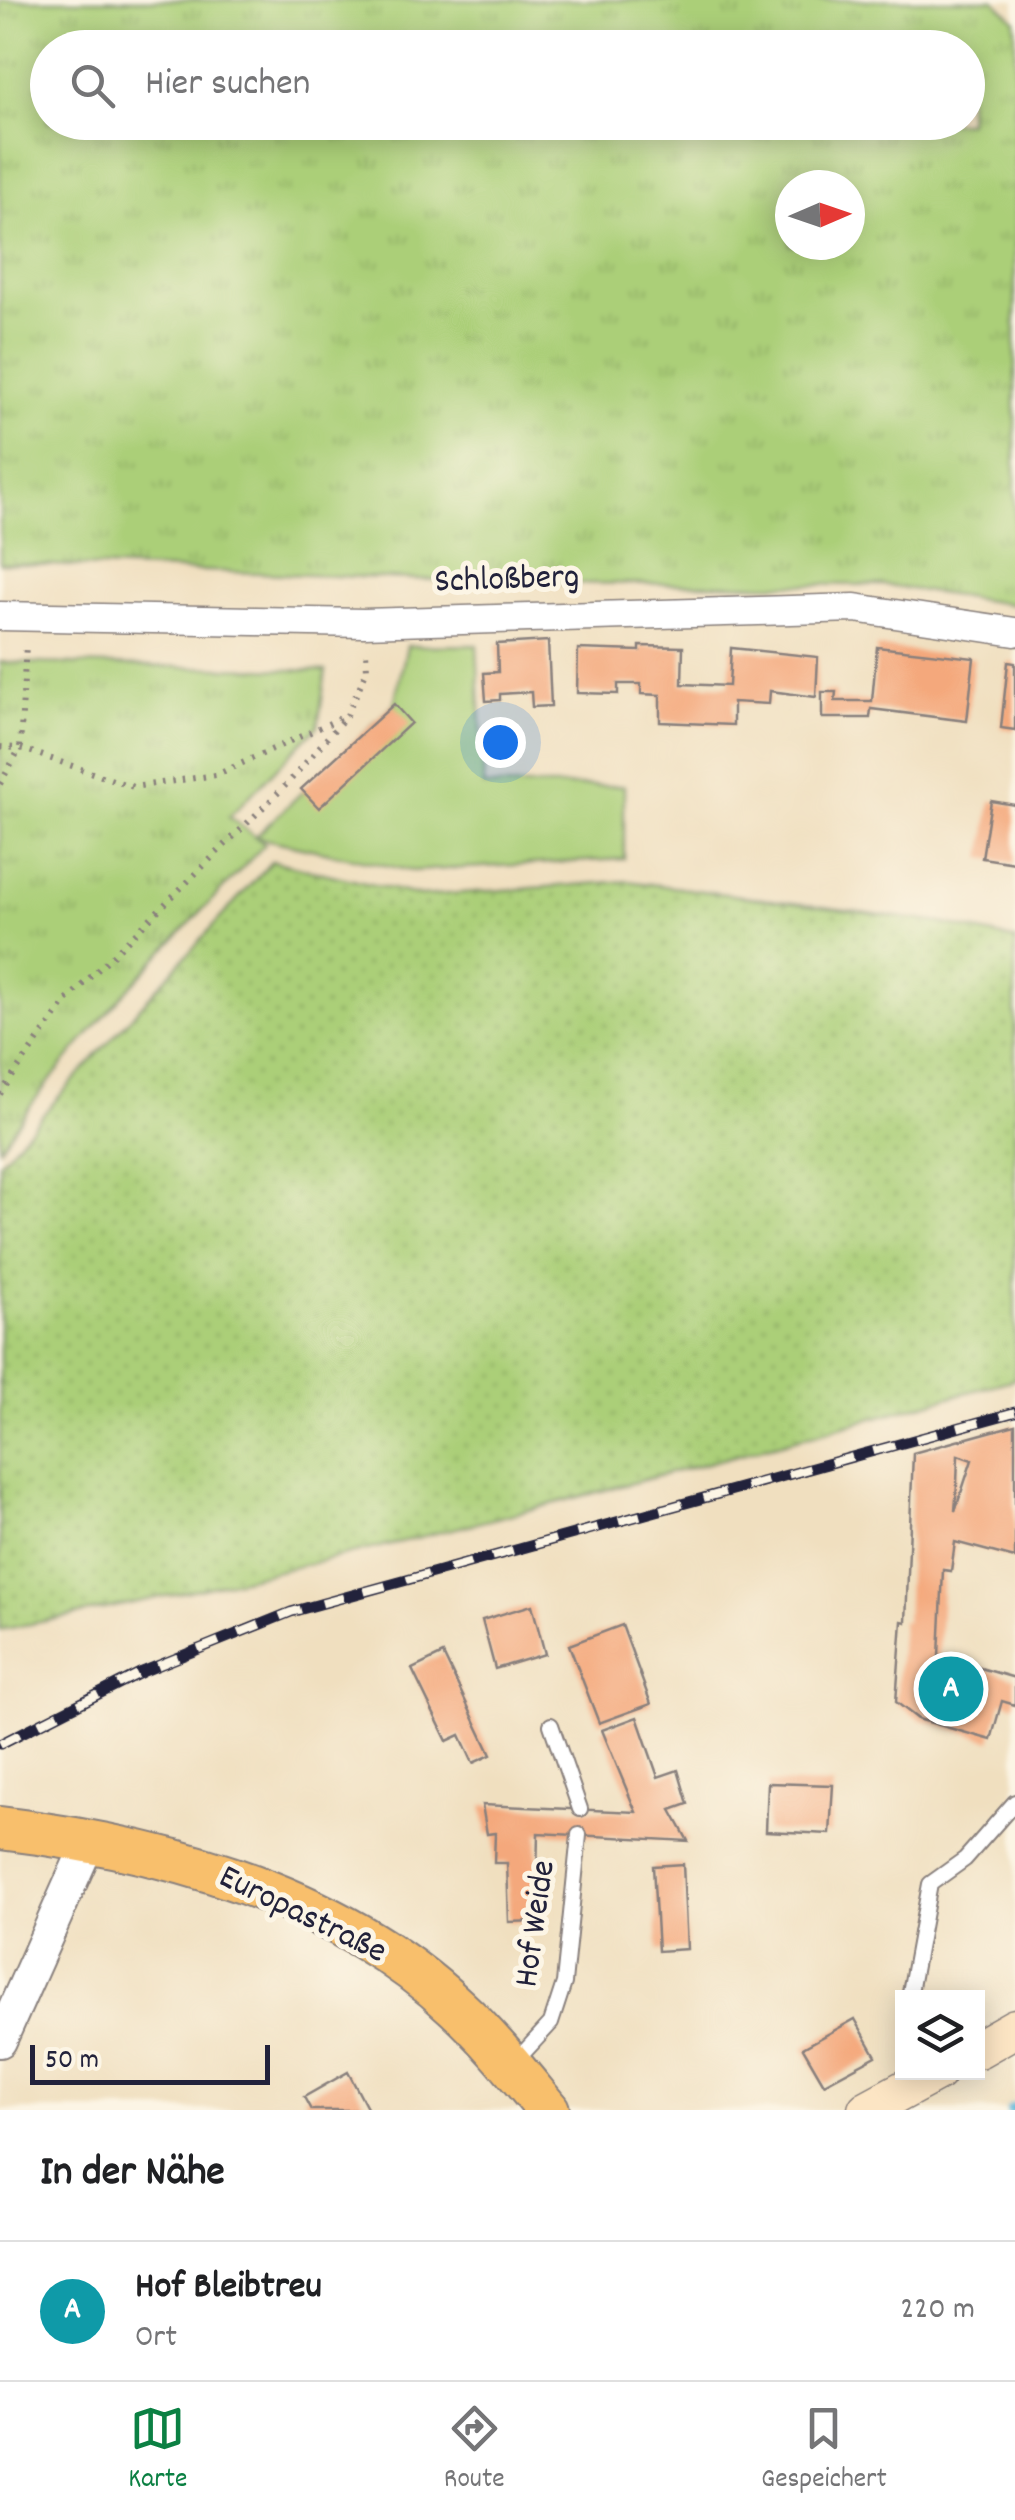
<!DOCTYPE html>
<html lang="de">
<head>
<meta charset="utf-8">
<style>
  :root { --surface:#fff; --page:#f6f6f6; --text:#202124; --muted:#757577; --line:#e0e0e0; --accent:#0b8043 }
  body { margin:0; font-family:Dekko,sans-serif; background:var(--page); color:var(--text) }
  .controls { position:absolute; right:30px; bottom:30px; display:grid; overflow:hidden; border-radius:0px; box-shadow:0 5px 25px #0003 }
  .controls button { width:90px; height:90px; display:grid; place-items:center; padding:0; border:0; border-bottom:2px solid var(--line); background:var(--surface); color:var(--text); font:50px sans-serif }
  .compass { position:absolute; left:775px; top:170px; width:90px; height:90px; border-radius:50%; background:var(--surface); box-shadow:0 5px 25px #0003; rotate:88deg }
  .scale { position:absolute; left:30px; bottom:25px; width:240px; box-sizing:border-box; padding-left:10px; border:5px solid #22223b; border-top:0; font-size:28px; line-height:35px; white-space:nowrap; color:#22223b; -webkit-text-stroke:8px #fcf5e5; paint-order:stroke }
  .you { position:absolute; left:500px; top:742px; width:35px; height:35px; margin:-25px; border:8px solid #fff; border-radius:50%; background:#1a73e8; box-shadow:0 0 0 15px #1a73e833 }
  .badge { display:grid; place-items:center; width:65px; height:65px; border-radius:50%; background:var(--accent); color:#fff; font-size:32px; font-weight:700 }
  .pin { position:absolute; translate:-50% -50%; border:5px solid #fff; box-shadow:0 2px 10px #0006 }
  .list { margin:0; padding:0; list-style:none }
  h2 { display:flex; justify-content:space-between; align-items:center; height:130px; margin:0; padding:0 40px; font-size:42px }
  h2 small { font-size:32px; font-weight:400; color:var(--muted) }
  .list li { display:grid; grid-template-columns:65px 1fr auto; gap:30px; align-items:center; box-sizing:border-box; height:140px; padding:0 40px; border-top:2px solid var(--line) }
  .list b { display:block; font-size:38px; white-space:nowrap }
  .list p { margin:0; font-size:32px; white-space:nowrap; color:var(--muted) }
  .list em { font-size:32px; font-style:normal; color:var(--muted) }
  .icon { flex:none; width:55px; height:55px; fill:none; stroke:currentColor; stroke-width:2; stroke-linecap:round; stroke-linejoin:round }
  .map { position:relative; flex:none; width:1015px; height:2110px; overflow:hidden }
  .search { position:absolute; background:var(--surface); box-shadow:0 5px 25px #0003; left:30px; right:30px; top:30px; height:110px; display:flex; align-items:center; gap:25px; box-sizing:border-box; padding:0 35px; border-radius:55px; color:var(--muted); font-size:38px }
  .sheet { height:270px; background:var(--surface) }
  nav { display:flex; justify-content:space-around; align-items:center; box-sizing:border-box; height:140px; border-top:2px solid var(--line); background:var(--surface); font-size:28px; color:var(--muted) }
  nav a { display:grid; justify-items:center; gap:5px }
  nav .on { color:var(--accent) }
  .map>svg:first-child { display:block }
  .grass { fill:url(#grass-tufts); stroke:#66785a; stroke-width:2.5; fill-rule:evenodd }
  .park { fill:url(#park-dots); stroke:#66785a; stroke-width:2.5 }
  .garden { fill:#abcf78; stroke:#66785a; stroke-width:2.5 }
  .lines { fill:none; stroke-linecap:round; stroke-linejoin:round }
  .stream { stroke:#5fb7dc; stroke-width:10 }
  .building { fill:#f4a87c; fill-rule:evenodd }
  .service-casing { stroke:#89807d; stroke-width:18 }
  .minor-casing { stroke:#89807d; stroke-width:31 }
  .tertiary-casing { stroke:#89807d; stroke-width:36 }
  .secondary-casing { stroke:#89807d; stroke-width:41 }
  .primary-casing { stroke:#89807d; stroke-width:46 }
  .path { stroke:#89807d; stroke-width:6; stroke-dasharray:2.5 8; stroke-linecap:butt }
  .service { stroke:#fff; stroke-width:14 }
  .minor { stroke:#fff; stroke-width:28 }
  .tertiary { stroke:#fff; stroke-width:32 }
  .secondary { stroke:#fce5c4; stroke-width:38 }
  .primary { stroke:#f8bf6c; stroke-width:42 }
  .rail-casing { stroke:#22223b; stroke-width:11 }
  .rail { stroke:#fcf5e5; stroke-width:8; stroke-dasharray:22; stroke-linecap:butt }
  .labels { text-anchor:middle; dominant-baseline:central; stroke-width:10; stroke-linejoin:round; paint-order:stroke }
  .street-label { font-size:35px; fill:#22223b; stroke:#fcf5e5 }
</style>
</head>
<body>
<div class="map">
<svg width="1015" height="2110" viewBox="0 0 1015 2110">
  <defs>
    <pattern id="grass-tufts" width="24" height="20" patternUnits="userSpaceOnUse" patternTransform="scale(2.5)"><rect width="24" height="20" fill="#abcf78"/><path d="M3 7l-1-3M5 7V3M7 7l1-3M15 17l-1-3M17 17v-4M19 17l1-3" fill="none" stroke="#93b169"/></pattern>
    <pattern id="park-dots" width="8" height="8" patternUnits="userSpaceOnUse" patternTransform="scale(2.5)"><rect width="8" height="8" fill="#abcf78"/><path d="M2 2h.1M6 6h.1" fill="none" stroke="#93b169" stroke-width="1.8" stroke-linecap="round"/></pattern>
  </defs>
  <rect width="100%" height="100%" fill="#fcf5e5"/>
  <filter id="ink" filterUnits="userSpaceOnUse"><feTurbulence type="fractalNoise" baseFrequency=".01" numOctaves="2"/><feDisplacementMap in="SourceGraphic" scale="20" xChannelSelector="R" yChannelSelector="G"/><feConvolveMatrix kernelMatrix="1 2 1 2 8 2 1 2 1" color-interpolation-filters="sRGB"/></filter>
  <filter id="wash" filterUnits="userSpaceOnUse"><feTurbulence type="fractalNoise" baseFrequency=".0048" numOctaves="4" result="noise"/><feDisplacementMap in="SourceGraphic" scale="40" xChannelSelector="R" yChannelSelector="G"/><feGaussianBlur stdDeviation="2.25" result="paint"/><feColorMatrix in="noise" values="0 0 0 0 0 0 0 0 0 0 0 0 0 0 0 0 0 1.4 0 .05"/><feComposite in="paint" operator="in"/></filter>
  <g filter="url(#wash)">
    <rect width="100%" height="100%" fill="#f0dfbf"/>
    <path class="grass" d="M0 0H994L1015 20V605L884 585 512 583 0 563ZM48 48H968V122H48ZM850 185V245H790V185Z
      M0 662 326 671 318 726 229 817 265 844C173 942 76 1037 0 1148Z"/>
    <path class="park" d="M272 861 421 896 628 881 942 923 1015 940V1379C679 1472 343 1564 0 1630V1162Z"/>
    <path class="garden" d="M477 645 484 786H624V859L412 871 255 837 394 704 407 646Z"/>
    <g class="lines">
      <path class="stream" d="M1011 2110 1015 2108"/>
    </g>
    <g id="blocks">
      <path class="building" d="M548 641 551 706 532 707 531 692 500 694V700L486 701 484 673 498 672 497 644Z
        M640 646 683 647 682 684 729 686 731 648 818 657 816 697 770 691 769 704 733 702V725L660 722V695L641 694V684H618V694L577 693 578 649 640 651Z
        M877 647 974 658 967 721 871 709 870 718H822V692H836L835 701H872Z
        M1008 662 1015 663V730L1001 728Z
        M394 704 411 723 319 808 301 789Z
        M991 801 1015 805V863L982 858Z
        M1015 1425V1558L955 1542 951 1571 943 1570 939 1656 1015 1678V1705L1002 1701 991 1740 918 1719 896 1702 902 1621 906 1622 913 1453ZM958 1455 972 1460 955 1511 957 1484Z
        M532 1605 545 1654 495 1669 482 1620Z
        M622 1625 651 1704 599 1723 569 1645Z
        M443 1654 491 1755 473 1763 460 1735 447 1741 412 1669Z
        M637 1717 658 1777 678 1770 688 1804 671 1810 688 1841 538 1833 536 1921 509 1922 507 1863H494L495 1833 487 1834 482 1805 636 1812 602 1730Z
        M768 1783 833 1785 830 1834 766 1831Z
        M683 1864 687 1949 658 1951 653 1866Z
        M855 2019 876 2056 824 2084 803 2048Z
        M348 2072 368 2110H311L304 2097Z"/>
    </g>
  </g>
  <g filter="url(#ink)">
    <use href="#blocks" fill-opacity="0" stroke="#89807d" stroke-width="2.5"/>
    <g class="lines">
      <defs>
        <path id="service" d="M551 1725 580 1809
          M909 1998 930 1884 965 1859 1015 1802
          M515 2062 551 2023 564 1983 579 1835"/>
        <path id="minor" d="M0 616 364 623 855 608 1015 632"/>
        <path id="tertiary" d="M0 2041 90 1839"/>
        <path id="secondary" d="M978 2049 1015 2028
          M867 2110 937 2072"/>
        <path id="primary" d="M0 1828C160 1847 335 1893 456 2007 490 2038 519 2075 548 2110"/>
      </defs>
      <use href="#service" class="service-casing"/>
      <use href="#minor" class="minor-casing"/>
      <use href="#tertiary" class="tertiary-casing"/>
      <use href="#secondary" class="secondary-casing"/>
      <use href="#primary" class="primary-casing"/>
      <path class="path" d="M0 747 20 748 26 645
        M0 784 20 748 133 787 216 775 343 717
        M0 1094 66 1001 287 784 347 715 367 670 366 651"/>
      <use href="#service" class="service"/>
      <use href="#minor" class="minor"/>
      <use href="#tertiary" class="tertiary"/>
      <use href="#secondary" class="secondary"/>
      <use href="#primary" class="primary"/>
      <defs>
        <path id="rail" d="M0 1744 142 1672 291 1612 1015 1412"/>
      </defs>
      <use href="#rail" class="rail-casing"/>
      <use href="#rail" class="rail"/>
    </g>
  </g>
  <g class="labels">
    <g class="street-label">
      <text transform="translate(507 581) rotate(-2)">Schloßberg</text>
      <text transform="translate(302 1916) rotate(26)">Europastraße</text>
      <text transform="translate(537 1924) rotate(-82)">Hof Weide</text>
    </g>
  </g>
</svg>
<div class="controls">
<button><svg class="icon" aria-label="layers" viewBox="0 0 24 24"><path d="M12 4l9 5-9 5-9-5zM3 14l9 5 9-5"/></svg></button>
</div>
<svg class="compass" viewBox="-18 -18 36 36"><path d="M0-13l5 13h-10z" fill="#e53935"/><path d="M0 13l5-13h-10z" fill="#757577"/></svg>
<div class="scale">50 m</div>
<div class="you"></div>
<div class="pin badge" style="left:951px;top:1689px;background:#0f9aa8">A</div>
<div class="search"><svg class="icon" aria-label="search" viewBox="0 0 24 24"><circle cx="10" cy="10" r="6"/><path d="M15 15l6 6"/></svg>Hier suchen</div>
</div>
<section class="sheet">
<h2>In der Nähe<small></small></h2>
<ul class="list">
<li><span class="badge" style="background:#0f9aa8">A</span><div><b>Hof Bleibtreu</b><p>Ort</p></div><em>220 m</em></li>
</ul>
</section>
<nav>
<a class="on"><svg class="icon" aria-label="map" viewBox="0 0 24 24"><path d="M3 6l6-2 6 2 6-2v14l-6 2-6-2-6 2zM9 4v14M15 6v14"/></svg>Karte</a>
<a><svg class="icon" aria-label="directions" viewBox="0 0 24 24"><path d="M12 3l9 9-9 9-9-9zM9 14v-3h6M13 9l2 2-2 2"/></svg>Route</a>
<a><svg class="icon" aria-label="saved" viewBox="0 0 24 24"><path d="M7 4h10v16l-5-4-5 4z"/></svg>Gespeichert</a>
</nav>
</body>
</html>
